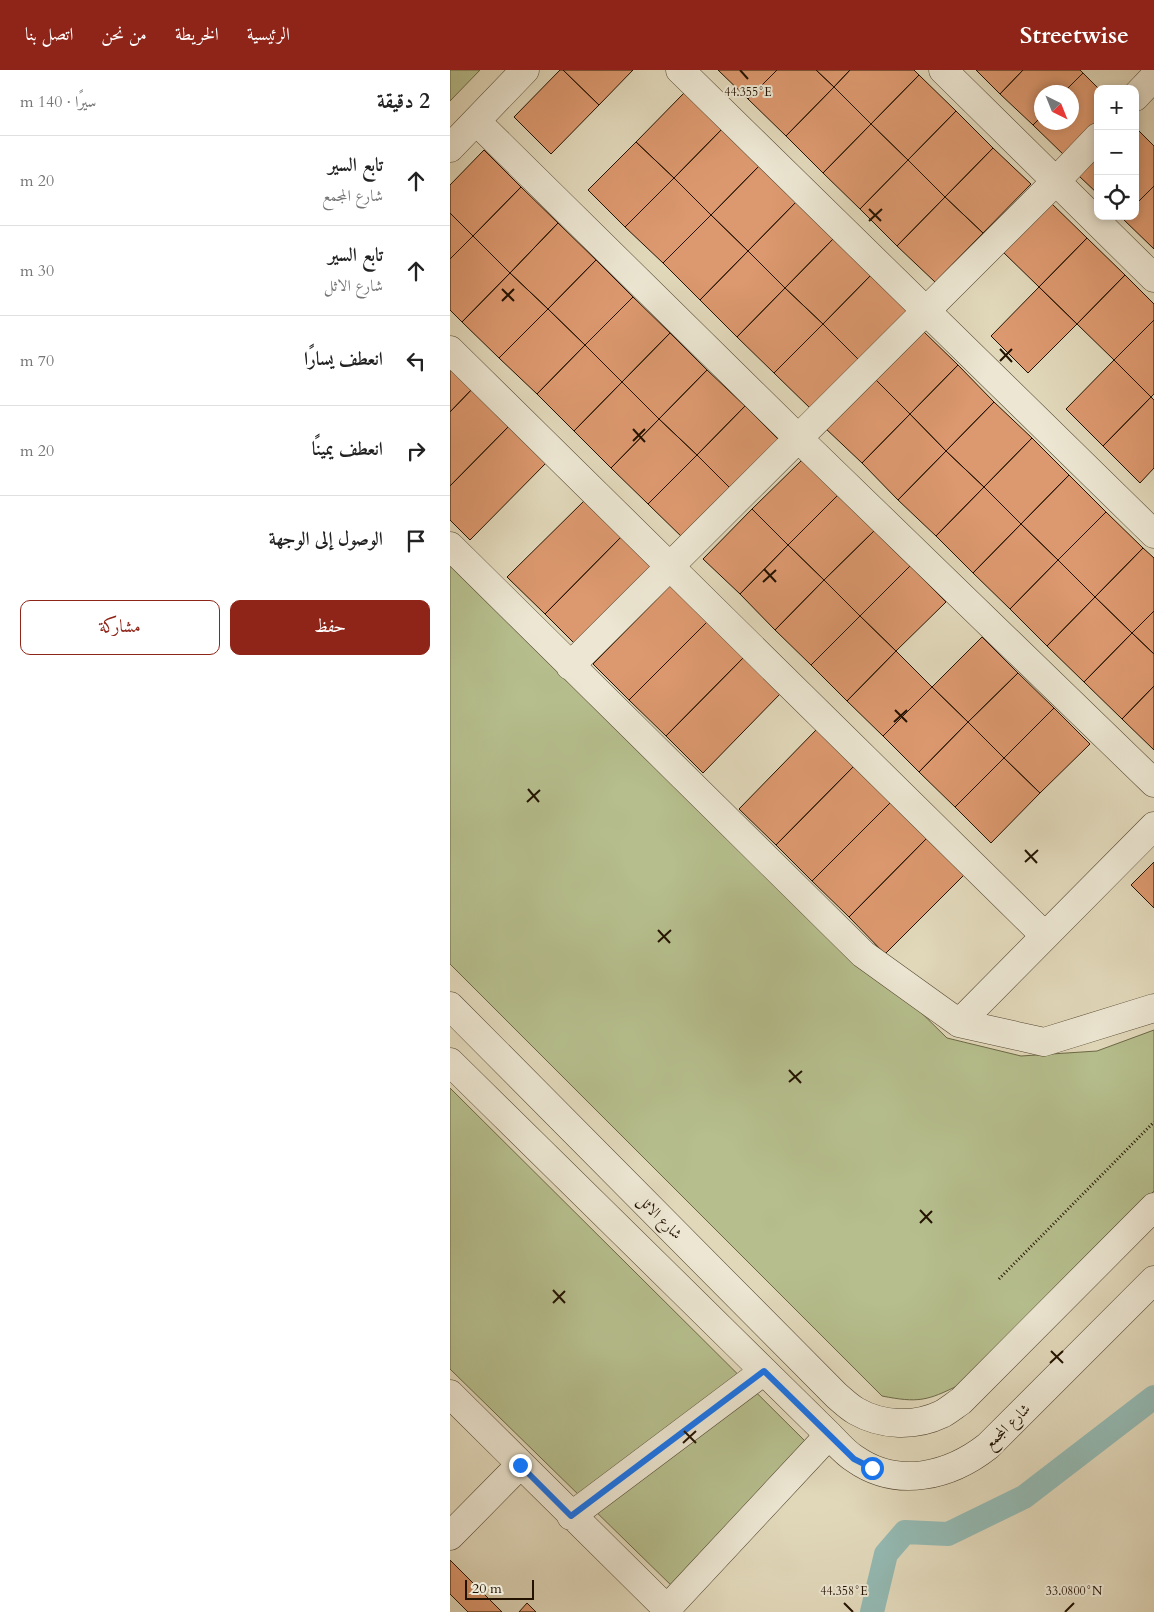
<!DOCTYPE html>
<html lang="ar">
<head>
<meta charset="utf-8">
<style>
  :root { --surface:#fff; --page:#f6f6f6; --text:#222; --muted:#767676; --line:#e0e0e0; --accent:#8f2418 }
  body { margin:0; font-family:Cardo,Amiri,serif; background:var(--page); color:var(--text); direction:rtl }
  .controls { position:absolute; right:15px; top:15px; display:grid; overflow:hidden; border-radius:10px; box-shadow:0 2px 8px #0003 }
  .controls button { width:45px; height:45px; display:grid; place-items:center; padding:0; border:0; border-bottom:1px solid var(--line); background:var(--surface); color:var(--text); font:25px sans-serif }
  .compass { position:absolute; left:584px; top:15px; width:45px; height:45px; border-radius:50%; background:var(--surface); box-shadow:0 2px 8px #0003; rotate:137deg }
  .scale { position:absolute; left:15px; bottom:12px; width:69px; box-sizing:border-box; padding-left:5px; border:2px solid #231200; border-top:0; font-size:14px; line-height:18px; white-space:nowrap; color:#231200; -webkit-text-stroke:4px #ece6d2; paint-order:stroke }
  .stop { position:absolute; width:15px; height:15px; margin:-11px; border:4px solid #1a73e8; border-radius:50%; background:#fff }
  .stop.end { background:#1a73e8; border-color:#fff; box-shadow:0 1px 5px #0008 }
  .list { margin:0; padding:0; list-style:none }
  h2 { display:flex; justify-content:space-between; align-items:center; height:65px; margin:0; padding:0 20px; font-size:21px }
  h2 small { font-size:16px; font-weight:400; color:var(--muted) }
  .list li { display:grid; grid-template-columns:32px 1fr auto; gap:15px; align-items:center; box-sizing:border-box; height:90px; padding:0 20px; border-top:1px solid var(--line) }
  .list b { display:block; font-size:19px; white-space:nowrap }
  .list p { margin:0; font-size:16px; white-space:nowrap; color:var(--muted) }
  .list em { font-size:16px; font-style:normal; color:var(--muted) }
  .actions { display:flex; gap:10px; padding:15px 20px }
  .actions a { flex:1; padding:11px 0; border:1px solid var(--accent); border-radius:10px; text-align:center; font-size:18px; color:var(--accent) }
  .actions .main { background:var(--accent); color:#fff }
  .icon { flex:none; width:28px; height:28px; fill:none; stroke:currentColor; stroke-width:2; stroke-linecap:round; stroke-linejoin:round }
  .map { position:relative; flex:none; width:704px; height:1542px; overflow:hidden; direction:ltr }
  header { display:flex; align-items:center; gap:30px; box-sizing:border-box; height:70px; padding:0 25px; background:var(--accent); color:#fff }
  header strong { font-size:24px }
  nav { display:flex; gap:28px; margin-inline-start:auto; font-size:18px }
  main { display:flex }
  aside { flex:1; background:var(--surface) }
  .map>svg:first-child { display:block }
  .green { fill:#b6be8d; stroke:#6c6846 }
  .lines { fill:none; stroke-linecap:round; stroke-linejoin:round }
  .canal { stroke:#94b9b2; stroke-width:24 }
  .building { fill:#dc986e; stroke:#231200 }
  .minor-casing { stroke:#52442e; stroke-width:29 }
  .path { stroke:#231200; stroke-width:3; stroke-dasharray:1 2.5; stroke-linecap:butt }
  .minor { stroke:#ece6d2; stroke-width:28 }
  .route { stroke:#1a73e8; stroke-width:6 }
  .ticks { fill:none; stroke:#231200; stroke-width:2 }
  .labels { text-anchor:middle; dominant-baseline:central; stroke-width:4; stroke-linejoin:round; paint-order:stroke }
  .street-label { font-size:15px; fill:#231200; stroke:#ece6d2 }
  .ticks-label { font-size:12px; text-anchor:middle; fill:#231200; stroke:#ece6d2; stroke-width:4; stroke-linejoin:round; paint-order:stroke }
</style>
</head>
<body>
<header>
<strong>Streetwise</strong>
<nav><a>الرئيسية</a><a>الخريطة</a><a>من نحن</a><a>اتصل بنا</a></nav>
</header>
<main>
<div class="map">
<svg width="704" height="1542" viewBox="0 0 704 1542">
  <rect width="100%" height="100%" fill="#e1d8ba"/>
  <filter id="stains"><feTurbulence type="fractalNoise" baseFrequency=".004" numOctaves="4"/><feColorMatrix values="0 0 0 0 .2 0 0 0 0 .09 0 0 0 0 .02 0 0 0 .5 -.17"/></filter>
  <radialGradient id="worn" r=".72"><stop offset=".6" stop-color="#630" stop-opacity="0"/><stop offset="1" stop-color="#630" stop-opacity=".3"/></radialGradient>
  <path class="green" d="M0 0H30L0 31Z
    M0 480 497 968 571 986 647 981 704 960V1121L509 1315C477 1331 468 1333 432 1326L0 894Z
    M0 1018 364 1380 226 1520 0 1299Z"/>
  <g class="lines">
    <path class="canal" d="M422 1542 436 1484 455 1462 498 1464 574 1427 704 1327"/>
  </g>
  <path class="building" d="M110 0H113L149 35 101 84 64 47Z
    M113 0H183L149 35Z
    M268 0H327L298 29Z
    M327 0H366L384 17 336 66 298 29Z
    M366 0H400L384 17Z
    M400 0H464L469 5 421 54 384 17Z
    M526 0H573L550 24Z
    M573 0H630L633 3 614 22H592V46L583 55 550 24Z
    M633 3 649 19H648V53L615 86 583 55 592 46V52H622V22H614Z
    M469 5 506 41 458 90 421 54Z
    M384 17 421 54 373 103 336 66Z
    M234 23 272 59 224 108 186 72Z
    M506 41 543 78 495 127 458 90Z
    M421 54 458 90 410 139 373 103Z
    M685 57 704 76V116L685 135Z
    M272 59 309 96 261 145 224 108Z
    M186 72 224 108 175 157 138 120Z
    M543 78 581 114 533 163 495 127Z
    M34 80 71 117 23 166 0 143V115Z
    M648 87V124L629 106Z
    M458 90 495 127 447 176 410 139Z
    M309 96 346 132 298 181 261 145Z
    M224 108 261 145 213 193 175 157Z
    M704 116V179L672 148 675 146H685V135Z
    M71 117 108 153 60 203 23 166Z
    M495 127 533 163 485 212 447 176Z
    M346 132 383 169 335 218 298 181Z
    M600 132 637 168 589 217 552 181Z
    M0 143 23 166 0 189Z
    M261 145 298 181 250 230 213 193Z
    M108 153 146 190 98 239 60 203Z
    M23 166 60 203 12 252 0 240V189Z
    M637 168 675 205 627 254 589 217Z
    M383 169 421 205 373 254 335 218Z
    M298 181 335 218 287 267 250 230Z
    M146 190 183 227 135 275 98 239Z
    M60 203 98 239 49 288 12 252Z
    M421 205 458 242 410 291 373 254Z
    M675 205 704 234V250L664 290 627 254Z
    M589 217 627 254 578 303 541 266Z
    M335 218 373 254 324 303 287 267Z
    M183 227 220 263 172 312 135 275Z
    M98 239 135 275 87 324 49 288Z
    M704 250V324L701 327 664 290Z
    M373 254 410 291 362 340 324 303Z
    M471 259 508 295 460 344 423 307Z
    M220 263 257 300 209 349 172 312Z
    M135 275 172 312 124 361 87 324Z
    M664 290 701 327 653 376 616 339Z
    M0 294 24 317 0 342Z
    M508 295 544 332 496 381 460 344Z
    M257 300 295 336 247 385 209 349Z
    M423 307 460 344 412 393 374 357Z
    M172 312 209 349 161 398 124 361Z
    M24 317 61 354 0 416V342Z
    M701 327 704 330V398L690 413 653 376Z
    M544 332 582 368 534 417 496 381Z
    M295 336 332 373 284 422 247 385Z
    M460 344 496 381 448 430 412 393Z
    M209 349 247 385 198 434 161 398Z
    M61 354 98 391 20 470 0 450V416Z
    M582 368 619 405 571 454 534 417Z
    M496 381 534 417 486 466 448 430Z
    M247 385 284 422 236 471 198 434Z
    M352 390 388 425 338 475 302 439Z
    M619 405 656 442 608 490 571 454Z
    M534 417 571 454 523 503 486 466Z
    M388 425 424 461 374 510 338 475Z
    M136 429 173 465 95 544 57 507Z
    M302 439 338 475 290 524 253 489Z
    M656 442 693 478 645 527 608 490Z
    M571 454 608 490 560 539 523 503Z
    M424 461 460 496 410 546 374 510Z
    M173 465 210 502 132 581 95 544Z
    M338 475 374 510 325 560 290 524Z
    M693 478 704 488V541L682 563 645 527Z
    M608 490 645 527 597 576 560 539Z
    M460 496 496 532 446 581 410 546Z
    M374 510 410 546 361 595 325 560Z
    M221 515 258 551 179 630 143 594Z
    M645 527 682 563 634 612 597 576Z
    M704 541V584L682 563Z
    M410 546 446 581 397 631 361 595Z
    M258 551 294 587 216 666 179 630Z
    M682 563 704 584V616L672 649 634 612Z
    M532 567 568 603 518 652 482 617Z
    M446 581 482 617 433 666 397 631Z
    M294 587 331 623 253 703 216 666Z
    M568 603 604 638 554 688 518 652Z
    M704 616V680L672 649Z
    M482 617 518 652 469 702 433 666Z
    M604 638 640 674 590 723 554 688Z
    M518 652 554 688 505 737 469 702Z
    M367 659 404 696 326 775 289 739Z
    M554 688 590 723 541 773 505 737Z
    M404 696 441 732 362 811 326 775Z
    M441 732 477 768 399 847 362 811Z
    M477 768 514 805 435 884 399 847Z
    M704 792V838L681 815Z
    M0 1490 52 1542H18L0 1524Z
    M77 1533 86 1542H69Z"/>
  <g class="lines">
    <defs>
      <path id="minor" d="M230 0 704 464
        M493 0 704 208
        M685 27 704 7
        M26 51 348 368 704 713
        M0 78 75 0
        M0 280 595 866
        M0 476 413 884 509 953 594 972 704 938
        M120 596 606 111 648 67
        M0 936 387 1326C393 1331 399 1337 406 1341 432 1356 465 1357 492 1344 499 1340 505 1335 511 1331L704 1137
        M509 953 704 756
        M0 992 379 1365C387 1373 395 1383 405 1389 448 1419 500 1406 538 1376L704 1210
        M0 1324 217 1539
        M121 1446 314 1301
        M0 1466 70 1395
        M214 1542 379 1365"/>
    </defs>
    <use href="#minor" class="minor-casing"/>
    <path class="path" d="M549 1209 704 1052"/>
    <use href="#minor" class="minor"/>
  </g>
  <g class="lines">
    <path class="route" d="M70 1395 121 1446 314 1301 404 1389 422 1398"/>
  </g>
  <path class="ticks" d="M290 0 298 9M419 139 431 151M419 151 432 139M52 219 64 231M52 231 64 219M550 279 562 292M550 291 562 279M183 359 195 372M183 371 195 359M314 499 326 512M313 512 326 500M445 640 457 652M444 652 457 640M78 719 89 732M77 732 90 720M575 780 587 793M575 792 588 780M208 860 220 873M208 872 221 860M339 1000 351 1013M339 1012 352 1001M470 1140 482 1153M470 1153 482 1141M103 1220 115 1233M103 1233 115 1221M601 1281 613 1293M600 1293 613 1281M234 1361 246 1373M233 1373 246 1361M394 1533 403 1542M615 1542 624 1533"/>
  <g class="labels">
    <g class="street-label">
      <text transform="translate(210 1147) rotate(45)">شارع الاثل</text>
      <text transform="translate(557 1356) rotate(-44)">شارع المجمع</text>
    </g>
  </g>
  <g class="ticks-label">
    <text x="298" y="26">44.355°E</text>
    <text x="394" y="1525">44.358°E</text>
    <text x="624" y="1525">33.0800°N</text>
  </g>
  <rect width="100%" height="100%" filter="url(#stains)"/>
  <rect width="100%" height="100%" fill="url(#worn)"/>
</svg>
<div class="controls">
<button>+</button>
<button>−</button>
<button><svg class="icon" aria-label="locate" viewBox="0 0 24 24"><circle cx="12" cy="12" r="6"/><path d="M12 2v4M12 18v4M2 12h4M18 12h4"/></svg></button>
</div>
<svg class="compass" viewBox="-18 -18 36 36"><path d="M0-13l5 13h-10z" fill="#e53935"/><path d="M0 13l5-13h-10z" fill="#767676"/></svg>
<div class="scale">20 m</div>
<div class="stop" style="left:422px;top:1398px"></div>
<div class="stop end" style="left:70px;top:1395px"></div>
</div>
<aside>
<h2>2 دقيقة<small>سيرًا · 140 m</small></h2>
<ul class="list">
<li><svg class="icon" aria-label="ahead" viewBox="0 0 24 24"><path d="M12 20V5M6 11l6-6 6 6"/></svg><div><b>تابع السير</b><p>شارع المجمع</p></div><em>20 m</em></li>
<li><svg class="icon" aria-label="ahead" viewBox="0 0 24 24"><path d="M12 20V5M6 11l6-6 6 6"/></svg><div><b>تابع السير</b><p>شارع الاثل</p></div><em>30 m</em></li>
<li><svg class="icon" aria-label="left" viewBox="0 0 24 24"><path d="M17 20v-9H6M10 6l-5 5 5 5"/></svg><div><b>انعطف يسارًا</b></div><em>70 m</em></li>
<li><svg class="icon" aria-label="right" viewBox="0 0 24 24"><path d="M7 20v-9h11M14 6l5 5-5 5"/></svg><div><b>انعطف يمينًا</b></div><em>20 m</em></li>
<li><svg class="icon" aria-label="arrive" viewBox="0 0 24 24"><path d="M6 21V4h12l-3 4 3 4H6"/></svg><div><b>الوصول إلى الوجهة</b></div></li>
</ul>
<div class="actions"><a class="main">حفظ</a><a>مشاركة</a></div>
</aside>
</main>
</body>
</html>
